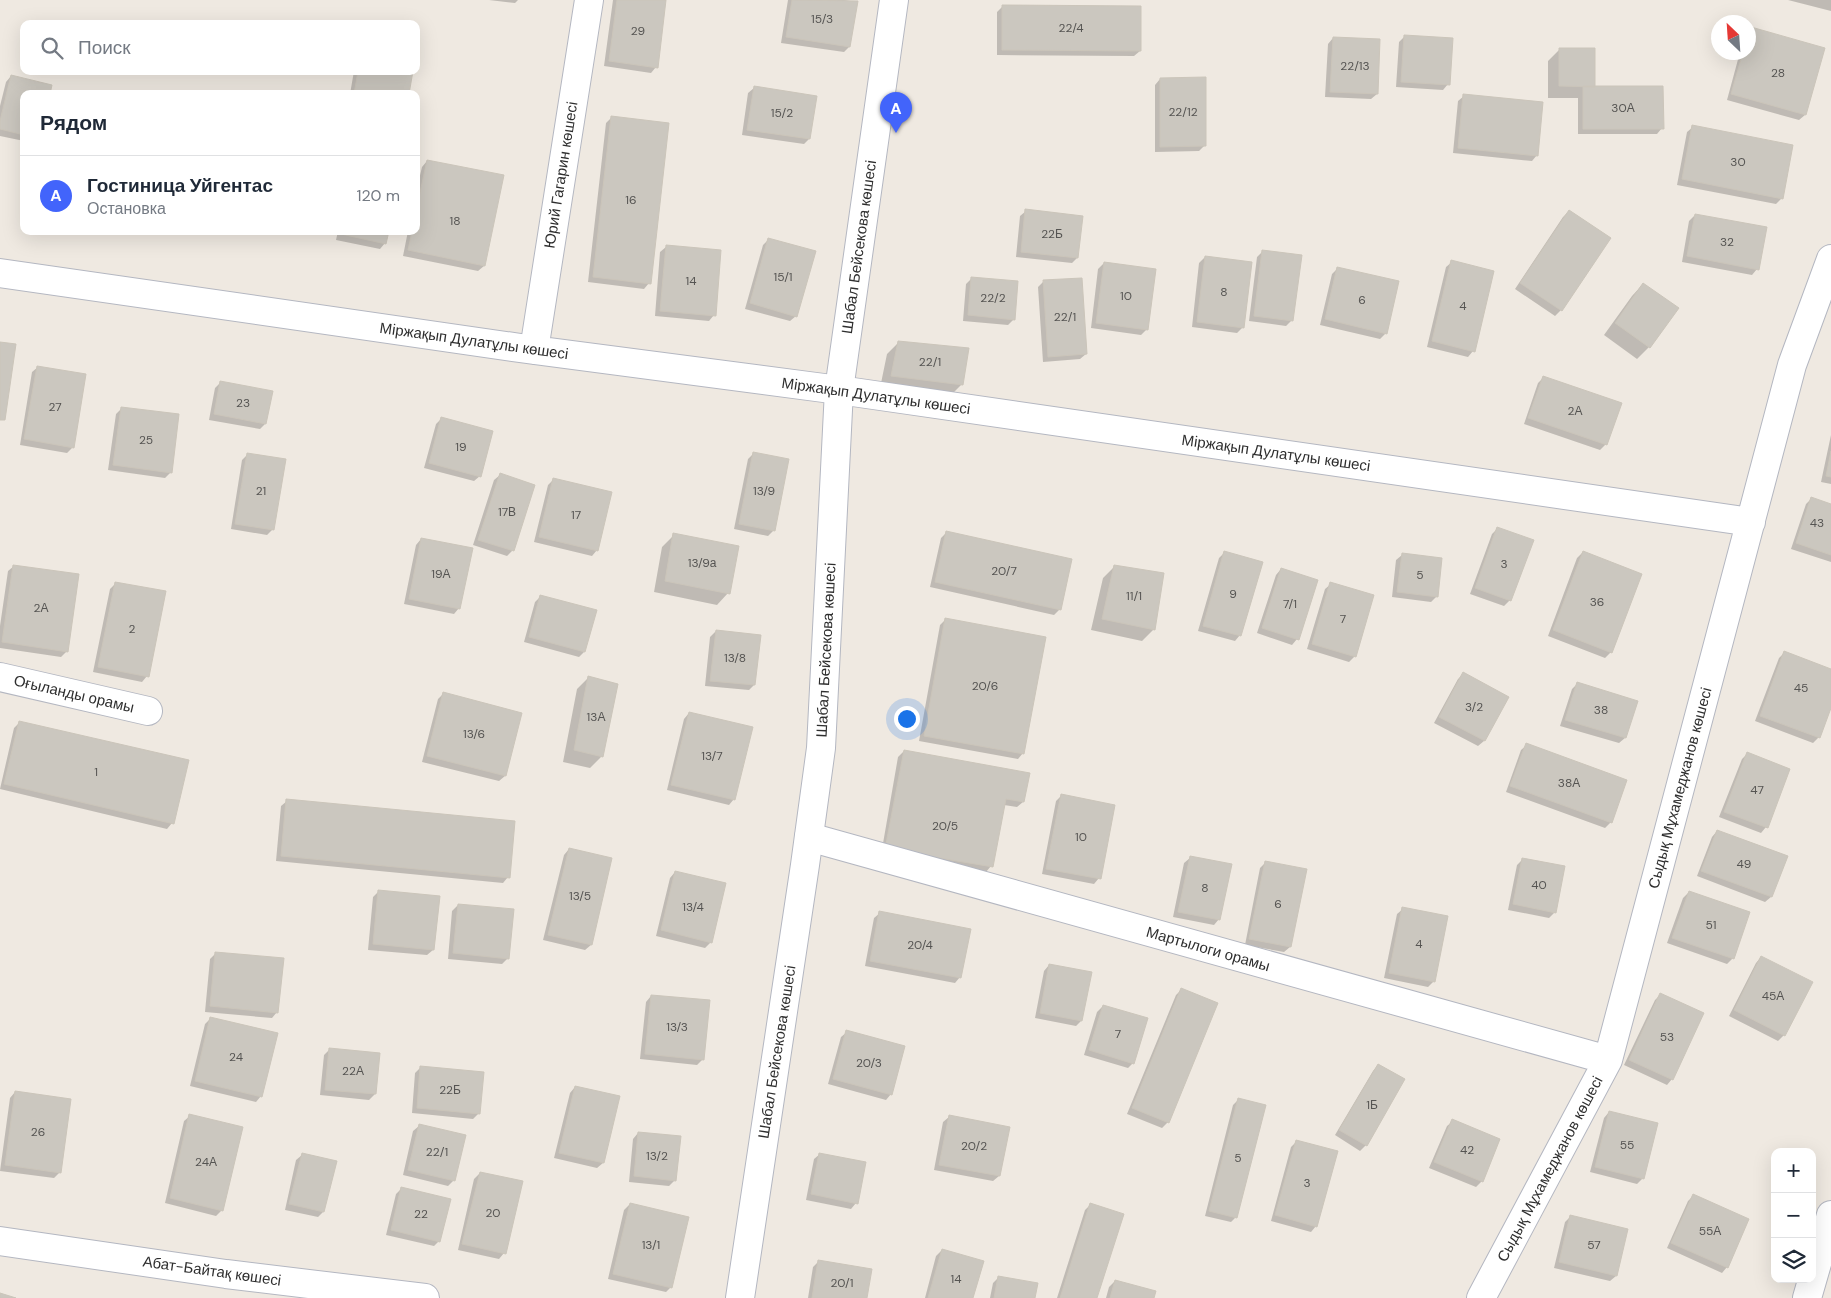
<!DOCTYPE html>
<html lang="ru">
<head>
<meta charset="utf-8">
<style>
  :root { --surface:#fff; --page:#f6f6f7; --text:#1f2937; --muted:#747a83; --line:#e0e1e3; --accent:#4264fb }
  body { margin:0; font-family:"DM Sans",sans-serif; background:var(--page); color:var(--text) }
  .controls { position:absolute; right:15px; bottom:15px; display:grid; overflow:hidden; border-radius:10px; box-shadow:0 5px 20px #0002 }
  .controls button { width:45px; height:45px; display:grid; place-items:center; padding:0; border:0; border-bottom:1px solid var(--line); background:var(--surface); color:var(--text); font:25px sans-serif }
  .compass { position:absolute; left:1711px; top:15px; width:45px; height:45px; border-radius:50%; background:var(--surface); box-shadow:0 5px 20px #0002; rotate:335deg }
  .you { position:absolute; left:906px; top:718px; width:18px; height:18px; margin:-12px; border:4px solid #fff; border-radius:50%; background:#1a73e8; box-shadow:0 0 0 8px #1a73e833 }
  .badge { display:grid; place-items:center; width:32px; height:32px; border-radius:50%; background:var(--accent); color:#fff; font-size:16px; font-weight:700 }
  .pin { position:absolute; translate:-50% -41px; filter:drop-shadow(0 1px 2px #0008) }
  .pin::after { content:''; position:absolute; top:26px; width:18px; height:15px; background:inherit; clip-path:polygon(0 0,100% 0,50% 100%) }
  .list { margin:0; padding:0; list-style:none }
  h2 { display:flex; justify-content:space-between; align-items:center; height:65px; margin:0; padding:0 20px; font-size:21px }
  h2 small { font-size:16px; font-weight:400; color:var(--muted) }
  .list li { display:grid; grid-template-columns:32px 1fr auto; gap:15px; align-items:center; box-sizing:border-box; height:80px; padding:0 20px; border-top:1px solid var(--line) }
  .list b { display:block; font-size:19px; white-space:nowrap }
  .list p { margin:0; font-size:16px; white-space:nowrap; color:var(--muted) }
  .list em { font-size:16px; font-style:normal; color:var(--muted) }
  .icon { flex:none; width:28px; height:28px; fill:none; stroke:currentColor; stroke-width:2; stroke-linecap:round; stroke-linejoin:round }
  .map { position:relative; flex:none; width:1831px; height:1298px; overflow:hidden }
  .search { position:absolute; background:var(--surface); box-shadow:0 5px 20px #0002; left:20px; top:20px; width:400px; height:55px; display:flex; align-items:center; gap:12px; box-sizing:border-box; padding:0 18px; border-radius:10px; color:var(--muted); font-size:19px }
  .panel { position:absolute; background:var(--surface); box-shadow:0 5px 20px #0002; left:20px; top:90px; width:400px; height:145px; border-radius:10px }
  .map>svg:first-child { display:block }
  .shadow { fill:#0003 }
  .building { fill:#cbc7bf; stroke:#cbc5ba }
  .lines { fill:none; stroke-linecap:round; stroke-linejoin:round }
  .minor-casing { stroke:#b4b7c1; stroke-width:30 }
  .secondary-casing { stroke:#b4b7c1; stroke-width:30 }
  .minor { stroke:#fff; stroke-width:28 }
  .secondary { stroke:#fff; stroke-width:28 }
  .labels { text-anchor:middle; dominant-baseline:central; stroke-width:4; stroke-linejoin:round; paint-order:stroke }
  .number-label { font-size:12px; fill:#555452 }
  .street-label { font-size:15px; fill:#2e2e2e; stroke:#fff }
</style>
</head>
<body>
<div class="map">
<svg width="1831" height="1298" viewBox="0 0 1831 1298">
  <rect width="100%" height="100%" fill="#efe9e1"/>
  <path class="shadow" d="M489 0H518L515 3Z
    M613 0H665L656 67 651 73 604 66Z
    M788 0H844L856 2 849 47 844 52 781 43Z
    M1788 0H1831V11Z
    M1002 7 1140 51 1134 56 997 55V12Z
    M1751 29 1805 115 1799 120 1727 100 1740 52H1748V31Z
    M1405 36 1448 84 1443 90 1396 87 1399 42Z
    M1333 38 1377 94 1371 99 1325 97 1328 44Z
    M1559 50 1594 88 1662 128 1657 134H1578V98H1548V61Z
    M354 71H412L408 94H350Z
    M11 76 24 94V141L0 136V106L6 82Z
    M1160 79 1205 145 1199 151 1155 152V85Z
    M754 88 809 139 804 144 742 135 748 93Z
    M1464 96 1537 155 1532 161 1453 153 1458 101Z
    M612 117 649 283 644 289 588 282 606 123Z
    M1693 127 1782 198 1776 204 1677 185 1687 132Z
    M427 161 502 176 484 266 478 271 403 256 408 231H416V192L422 167Z
    M1026 211 1077 258 1072 263 1016 257 1020 216Z
    M1569 211 1609 238 1561 310 1555 316 1515 289 1563 217Z
    M1695 215 1757 269 1752 275 1682 262 1689 221Z
    M338 231H388L385 243 380 249 336 240Z
    M769 239 796 316 790 321 745 309 763 245Z
    M666 247 714 315 709 321 655 316 660 252Z
    M1263 251 1292 320 1286 326 1249 321 1257 257Z
    M1205 257 1243 327 1237 333 1192 327 1199 263Z
    M1452 262 1473 351 1468 357 1427 347 1446 267Z
    M1104 263 1147 329 1141 335 1091 328 1098 269Z
    M1338 268 1386 333 1380 339 1320 325 1332 274Z
    M972 278 1014 319 1008 325 963 321 966 284Z
    M1043 282 1086 354 1080 359 1043 362 1038 287Z
    M1643 284 1649 347 1637 359 1604 335 1632 296Z
    M899 342 962 384 950 396 880 388 887 354Z
    M38 367 72 448 67 453 20 445 32 372Z
    M1544 377 1606 444 1600 450 1524 424 1538 383Z
    M221 382 265 424 260 429 209 420 215 388Z
    M121 409 171 472 165 478 108 470 116 414Z
    M441 419 480 476 474 481 424 468 436 424Z
    M1831 435V484L1821 482Z
    M754 453 774 530 768 536 734 529 748 459Z
    M248 454 273 529 267 535 231 529 242 460Z
    M500 475 534 485 512 551 507 556 473 545 494 480Z
    M553 480 597 550 592 556 534 542 548 485Z
    M1811 499 1831 505V562L1791 549 1806 504Z
    M1498 528 1510 600 1504 606 1470 594 1492 534Z
    M947 532 1060 609 1054 615 930 587 941 538Z
    M674 535 728 593 717 605 654 592 662 547Z
    M421 539 459 608 454 614 404 604 416 545Z
    M1583 552 1611 652 1605 658 1548 636 1577 558Z
    M1224 553 1240 635 1235 641 1198 631 1219 558Z
    M1402 555 1437 596 1431 602 1392 597 1396 560Z
    M14 566 67 651 61 657 0 648V626L8 571Z
    M1115 566 1154 629 1142 641 1091 630 1103 578Z
    M1281 569 1297 639 1292 645 1257 633 1276 575Z
    M116 583 147 676 142 682 93 672 110 589Z
    M1331 584 1355 656 1349 662 1307 649 1325 589Z
    M541 596 584 652 579 657 524 642 535 602Z
    M945 620 1023 753 1018 759 919 741 940 625Z
    M716 631 754 685 749 690 705 686 710 637Z
    M1785 652 1831 670V704L1818 738 1813 743 1755 721 1779 658Z
    M1463 674 1507 697 1484 741 1478 746 1434 723 1458 679Z
    M589 677 617 684 601 757 590 768 563 762 577 689Z
    M1577 684 1625 738 1619 743 1560 726 1572 689Z
    M443 694 505 776 499 781 422 762 438 699Z
    M689 713 734 799 729 805 667 790 684 719Z
    M20 722 172 823 167 829 0 789 14 728Z
    M1527 745 1611 822 1605 828 1506 792 1521 750Z
    M904 751 1023 802 1017 807 1004 805 991 866 986 872 881 855 898 757Z
    M1747 754 1766 827 1761 833 1719 817 1742 759Z
    M1062 795 1099 878 1094 884 1042 874 1056 801Z
    M287 801 508 877 503 883 276 861 281 806Z
    M1717 831 1786 857 1771 897 1765 902 1697 876 1712 837Z
    M569 849 591 945 585 950 543 940 564 855Z
    M1190 858 1219 919 1214 925 1173 917 1184 863Z
    M1523 859 1555 912 1549 918 1508 910 1517 865Z
    M1266 862 1305 870 1290 947 1284 952 1245 945 1260 868Z
    M675 872 711 942 705 948 656 936 670 878Z
    M379 891 433 950 427 955 368 950 373 897Z
    M1689 892 1733 958 1727 964 1667 943 1683 898Z
    M458 905 508 958 502 964 448 959 452 911Z
    M1403 909 1434 981 1428 987 1384 978 1397 914Z
    M880 913 960 977 955 983 865 966 874 918Z
    M216 953 277 1012 272 1018 205 1012 210 959Z
    M1761 957 1784 1035 1778 1041 1729 1016 1756 963Z
    M1049 965 1081 1021 1076 1026 1035 1018 1044 971Z
    M1181 990 1168 1122 1162 1128 1127 1114 1176 995Z
    M1660 995 1672 1079 1667 1085 1624 1065 1655 1000Z
    M651 996 703 1059 697 1065 640 1059 646 1002Z
    M1103 1006 1133 1063 1128 1068 1084 1055 1097 1012Z
    M210 1019 261 1096 256 1102 190 1086 205 1024Z
    M847 1032 891 1094 886 1100 828 1084 841 1037Z
    M330 1049 379 1054 375 1094 369 1100 320 1095 324 1055Z
    M1378 1065 1366 1145 1360 1151 1335 1135 1373 1071Z
    M421 1067 479 1113 473 1119 412 1113 415 1073Z
    M575 1087 603 1163 597 1168 554 1158 570 1093Z
    M15 1092 60 1172 54 1178 0 1171 10 1098Z
    M1239 1099 1236 1217 1231 1222 1205 1216 1233 1105Z
    M1609 1112 1643 1178 1637 1184 1590 1172 1604 1118Z
    M190 1116 222 1210 216 1216 165 1203 184 1121Z
    M949 1117 1008 1128 999 1176 993 1181 934 1170 943 1122Z
    M1453 1121 1499 1140 1482 1181 1476 1187 1429 1168 1447 1126Z
    M419 1126 454 1180 448 1186 403 1175 413 1131Z
    M638 1133 675 1180 669 1186 629 1182 633 1139Z
    M1297 1141 1316 1226 1311 1232 1271 1221 1291 1147Z
    M820 1154 856 1203 851 1209 806 1200 814 1159Z
    M302 1155 323 1212 318 1217 285 1210 296 1160Z
    M480 1173 504 1253 499 1259 458 1250 474 1179Z
    M401 1189 439 1241 434 1246 386 1235 396 1194Z
    M1693 1196 1727 1267 1722 1273 1667 1248 1688 1201Z
    M630 1204 671 1287 666 1292 608 1279 624 1210Z
    M1090 1205 1096 1298H1057L1085 1210Z
    M1571 1216 1616 1276 1610 1281 1554 1268 1565 1222Z
    M942 1250 972 1298H925L936 1256Z
    M819 1261 866 1298H808L813 1267Z
    M998 1278 1034 1298H990L993 1283Z
    M1115 1281 1152 1298H1106L1109 1287Z"/>
  <path class="building" d="M617 0H666L658 68 609 61Z
    M792 0 858 1 850 47 786 37Z
    M1002 5 1141 6V51L1002 50Z
    M1751 27 1825 48 1806 115 1731 94 1743 52H1748V35Z
    M1404 35 1453 38 1450 85 1401 82Z
    M1333 37 1380 39 1378 94 1330 92Z
    M1559 48H1595V87L1559 86Z
    M358 71H413L409 94H354Z
    M11 75 52 85 50 94H24V135L0 129V121Z
    M1206 77V146L1160 147V78Z
    M754 86 817 96 810 139 747 130Z
    M1583 86H1663L1664 129H1583Z
    M1463 94 1543 102 1538 156 1458 148Z
    M611 116 669 123 651 284 593 277Z
    M1692 125 1793 145 1783 199 1682 179Z
    M427 160 504 175 485 266 408 250 412 231H416V211Z
    M1025 209 1083 216 1078 258 1021 252Z
    M1569 210 1611 238 1562 311 1520 283Z
    M1695 214 1767 227 1759 270 1687 256Z
    M342 231H389L386 244 341 234Z
    M768 238 816 251 797 317 750 303Z
    M666 245 721 250 716 316 660 311Z
    M1262 250 1302 255 1293 321 1254 316Z
    M1205 256 1252 262 1244 328 1197 322Z
    M1451 260 1494 271 1475 352 1432 341Z
    M1104 262 1156 269 1148 330 1096 323Z
    M1337 267 1399 281 1387 334 1325 319Z
    M971 277 1018 281 1015 320 968 315Z
    M1082 278 1087 354 1048 357 1043 280Z
    M1643 283 1679 308 1650 348 1615 323Z
    M898 341 969 348 963 385 891 376Z
    M0 342 16 344 5 420H0Z
    M37 366 86 374 74 448 24 439Z
    M1543 376 1622 403 1607 445 1528 418Z
    M220 381 273 391 266 424 214 414Z
    M121 407 179 414 172 473 113 465Z
    M441 417 493 431 481 477 429 463Z
    M1831 451V477L1826 476Z
    M753 452 789 459 775 531 739 524Z
    M247 453 286 459 274 530 235 524Z
    M500 473 535 485 514 551 478 540Z
    M553 478 612 492 598 551 539 537Z
    M1811 497 1831 504V555L1796 543Z
    M1497 527 1534 540 1511 601 1475 588Z
    M946 531 1072 559 1061 610 935 582Z
    M673 533 739 546 730 594 665 581Z
    M421 538 473 548 460 609 409 599Z
    M1224 551 1263 562 1241 636 1203 626Z
    M1583 551 1642 574 1612 653 1553 630Z
    M1402 553 1442 558 1438 597 1397 592Z
    M13 565 79 574 68 652 2 642Z
    M1114 565 1164 573 1155 630 1102 619Z
    M1281 568 1318 580 1299 640 1262 628Z
    M115 582 166 591 149 677 98 667Z
    M1330 582 1374 595 1356 657 1312 644Z
    M540 595 597 610 585 652 529 637Z
    M945 618 1046 637 1024 754 924 736Z
    M716 630 761 635 755 685 710 681Z
    M1784 651 1831 669V708L1820 738 1760 716Z
    M1463 672 1509 697 1485 741 1439 717Z
    M588 676 618 684 603 757 574 750Z
    M1577 682 1638 701 1626 738 1565 720Z
    M443 692 522 713 506 776 427 756Z
    M689 712 753 727 735 800 671 785Z
    M19 721 189 760 174 824 4 784Z
    M1526 743 1627 780 1612 823 1510 786Z
    M904 750 1030 773 1024 802 1006 799 993 867 885 849Z
    M1747 752 1790 769 1768 828 1724 812Z
    M1061 794 1115 805 1101 879 1046 869Z
    M286 799 515 821 510 878 281 856Z
    M1717 830 1788 856 1772 897 1701 871Z
    M569 848 612 858 592 945 548 935Z
    M1190 856 1232 864 1220 920 1178 912Z
    M1522 858 1565 866 1556 913 1513 904Z
    M1265 861 1307 869 1291 947 1249 939Z
    M675 871 726 883 712 943 661 930Z
    M378 890 440 896 434 950 373 944Z
    M1689 891 1750 912 1734 959 1672 938Z
    M458 904 514 909 509 959 453 953Z
    M1402 907 1448 916 1435 982 1389 973Z
    M879 911 971 929 961 978 870 961Z
    M215 952 284 958 278 1013 210 1006Z
    M1761 956 1813 982 1785 1036 1734 1010Z
    M1049 964 1092 972 1082 1021 1040 1013Z
    M1181 988 1218 1003 1169 1123 1132 1108Z
    M1660 993 1704 1013 1673 1080 1629 1060Z
    M651 995 710 1000 704 1060 645 1054Z
    M1103 1005 1148 1018 1134 1064 1089 1050Z
    M210 1017 278 1033 262 1097 195 1081Z
    M846 1030 905 1046 892 1095 833 1079Z
    M329 1048 380 1053 376 1094 325 1090Z
    M1378 1064 1405 1079 1367 1146 1339 1130Z
    M420 1066 484 1072 480 1114 417 1108Z
    M575 1086 620 1096 604 1163 559 1153Z
    M15 1091 71 1099 61 1173 5 1165Z
    M1238 1098 1266 1105 1237 1218 1209 1211Z
    M1609 1111 1658 1123 1644 1179 1595 1167Z
    M189 1114 243 1127 223 1211 170 1198Z
    M949 1115 1010 1127 1000 1176 939 1165Z
    M1452 1119 1500 1139 1483 1182 1434 1162Z
    M419 1124 466 1135 455 1181 408 1170Z
    M638 1132 681 1136 676 1181 634 1176Z
    M1296 1140 1338 1151 1317 1227 1275 1215Z
    M302 1153 337 1161 324 1212 289 1204Z
    M819 1153 866 1162 858 1204 811 1194Z
    M480 1172 523 1181 506 1254 462 1244Z
    M401 1187 451 1199 440 1242 391 1230Z
    M1693 1194 1749 1219 1728 1268 1671 1243Z
    M630 1203 689 1217 672 1288 613 1274Z
    M1090 1203 1124 1214 1097 1298H1060Z
    M1570 1215 1628 1229 1617 1276 1559 1262Z
    M942 1249 984 1261 973 1298H928Z
    M818 1260 872 1269 867 1298H812Z
    M998 1276 1038 1283 1035 1298H994Z
    M1115 1280 1156 1291 1154 1298H1110Z
    M0 1293 16 1298H0Z"/>
  <g class="lines">
    <defs>
      <path id="minor" d="M0 273 534 350 839 390 1751 522
        M534 350 589 0
        M0 677 148 711
        M809 837 1608 1060
        M0 1241 226 1274 425 1298
        M1481 1298 1608 1060 1792 365 1831 259
        M1807 1298 1831 1215"/>
      <path id="secondary" d="M740 1298 805 865 821 748 839 390 894 0"/>
    </defs>
    <use href="#minor" class="minor-casing"/>
    <use href="#secondary" class="secondary-casing"/>
    <use href="#minor" class="minor"/>
    <use href="#secondary" class="secondary"/>
  </g>
  <g class="labels">
    <g class="number-label">
      <text x="822" y="19">15/3</text>
      <text x="1071" y="28">22/4</text>
      <text x="638" y="31">29</text>
      <text x="1355" y="66">22/13</text>
      <text x="1778" y="73">28</text>
      <text x="1623" y="108">30А</text>
      <text x="1183" y="112">22/12</text>
      <text x="782" y="113">15/2</text>
      <text x="1738" y="162">30</text>
      <text x="631" y="200">16</text>
      <text x="455" y="221">18</text>
      <text x="1052" y="234">22Б</text>
      <text x="1727" y="242">32</text>
      <text x="783" y="277">15/1</text>
      <text x="691" y="281">14</text>
      <text x="1224" y="292">8</text>
      <text x="1126" y="296">10</text>
      <text x="993" y="298">22/2</text>
      <text x="1362" y="300">6</text>
      <text x="1463" y="306">4</text>
      <text x="1065" y="317">22/1</text>
      <text x="930" y="362">22/1</text>
      <text x="243" y="403">23</text>
      <text x="55" y="407">27</text>
      <text x="1575" y="411">2А</text>
      <text x="146" y="440">25</text>
      <text x="461" y="447">19</text>
      <text x="261" y="491">21</text>
      <text x="764" y="491">13/9</text>
      <text x="507" y="512">17В</text>
      <text x="576" y="515">17</text>
      <text x="1817" y="523">43</text>
      <text x="702" y="563">13/9а</text>
      <text x="1504" y="564">3</text>
      <text x="1004" y="571">20/7</text>
      <text x="441" y="574">19А</text>
      <text x="1420" y="575">5</text>
      <text x="1233" y="594">9</text>
      <text x="1134" y="596">11/1</text>
      <text x="1597" y="602">36</text>
      <text x="1290" y="604">7/1</text>
      <text x="41" y="608">2А</text>
      <text x="1343" y="619">7</text>
      <text x="132" y="629">2</text>
      <text x="735" y="658">13/8</text>
      <text x="985" y="686">20/6</text>
      <text x="1801" y="688">45</text>
      <text x="1474" y="707">3/2</text>
      <text x="1601" y="710">38</text>
      <text x="596" y="717">13А</text>
      <text x="474" y="734">13/6</text>
      <text x="712" y="756">13/7</text>
      <text x="96" y="772">1</text>
      <text x="1569" y="783">38А</text>
      <text x="1757" y="790">47</text>
      <text x="945" y="826">20/5</text>
      <text x="1081" y="837">10</text>
      <text x="1744" y="864">49</text>
      <text x="1539" y="885">40</text>
      <text x="1205" y="888">8</text>
      <text x="580" y="896">13/5</text>
      <text x="1278" y="904">6</text>
      <text x="693" y="907">13/4</text>
      <text x="1711" y="925">51</text>
      <text x="1419" y="944">4</text>
      <text x="920" y="945">20/4</text>
      <text x="1773" y="996">45А</text>
      <text x="677" y="1027">13/3</text>
      <text x="1118" y="1034">7</text>
      <text x="1667" y="1037">53</text>
      <text x="236" y="1057">24</text>
      <text x="869" y="1063">20/3</text>
      <text x="353" y="1071">22А</text>
      <text x="450" y="1090">22Б</text>
      <text x="1372" y="1105">1Б</text>
      <text x="38" y="1132">26</text>
      <text x="1627" y="1145">55</text>
      <text x="974" y="1146">20/2</text>
      <text x="1467" y="1150">42</text>
      <text x="437" y="1152">22/1</text>
      <text x="657" y="1156">13/2</text>
      <text x="1238" y="1158">5</text>
      <text x="206" y="1162">24А</text>
      <text x="1307" y="1183">3</text>
      <text x="493" y="1213">20</text>
      <text x="421" y="1214">22</text>
      <text x="1710" y="1231">55А</text>
      <text x="651" y="1245">13/1</text>
      <text x="1594" y="1245">57</text>
      <text x="956" y="1279">14</text>
      <text x="842" y="1283">20/1</text>
    </g>
    <g class="street-label">
      <text transform="translate(561 175) rotate(-81)">Юрий Гагарин көшесі</text>
      <text transform="translate(859 247) rotate(-82)">Шабал Бейсекова көшесі</text>
      <text transform="translate(474 341) rotate(8)">Міржақып Дулатұлы көшесі</text>
      <text transform="translate(876 396) rotate(8)">Міржақып Дулатұлы көшесі</text>
      <text transform="translate(1276 453) rotate(8)">Міржақып Дулатұлы көшесі</text>
      <text transform="translate(826 650) rotate(-87)">Шабал Бейсекова көшесі</text>
      <text transform="translate(74 694) rotate(13)">Оғыланды орамы</text>
      <text transform="translate(1680 788) rotate(-75)">Сыдық Мұхамеджанов көшесі</text>
      <text transform="translate(1208 949) rotate(16)">Мартылоги орамы</text>
      <text transform="translate(777 1052) rotate(-81)">Шабал Бейсекова көшесі</text>
      <text transform="translate(1550 1169) rotate(-62)">Сыдық Мұхамеджанов көшесі</text>
      <text transform="translate(212 1271) rotate(8)">Абат-Байтақ көшесі</text>
    </g>
  </g>
</svg>
<div class="controls">
<button>+</button>
<button>−</button>
<button><svg class="icon" aria-label="layers" viewBox="0 0 24 24"><path d="M12 4l9 5-9 5-9-5zM3 14l9 5 9-5"/></svg></button>
</div>
<svg class="compass" viewBox="-18 -18 36 36"><path d="M0-13l5 13h-10z" fill="#e53935"/><path d="M0 13l5-13h-10z" fill="#747a83"/></svg>
<div class="you"></div>
<div class="pin badge" style="left:896px;top:133px">A</div>
<div class="search"><svg class="icon" aria-label="search" viewBox="0 0 24 24"><circle cx="10" cy="10" r="6"/><path d="M15 15l6 6"/></svg>Поиск</div>
<section class="panel">
<h2>Рядом<small></small></h2>
<ul class="list">
<li><span class="badge">A</span><div><b>Гостиница Уйгентас</b><p>Остановка</p></div><em>120 m</em></li>
</ul>
</section>
</div>
</body>
</html>
